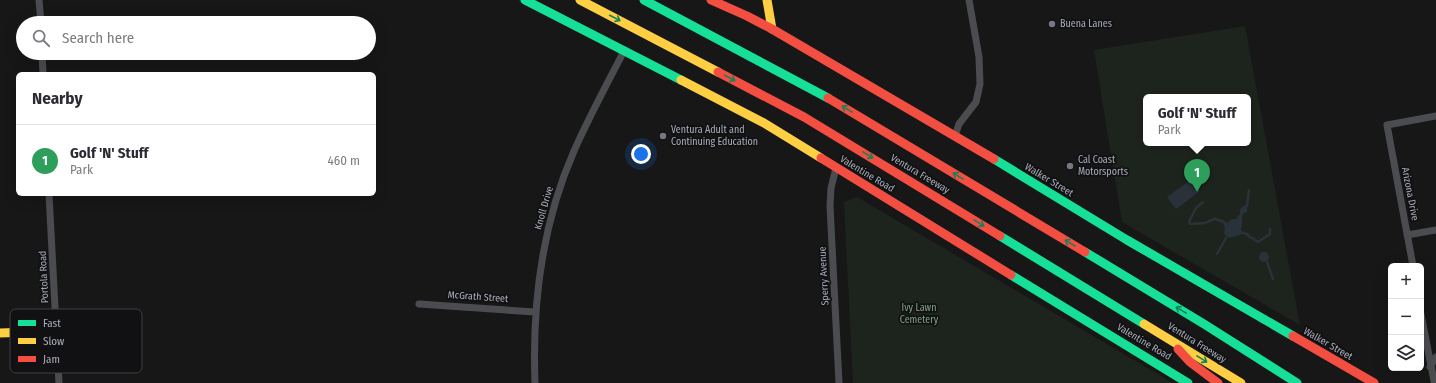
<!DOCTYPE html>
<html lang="en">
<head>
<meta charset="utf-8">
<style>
  :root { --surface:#fff; --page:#f2f2f3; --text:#2b2b33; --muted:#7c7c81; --line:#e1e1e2; --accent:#757880 }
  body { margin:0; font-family:"Fira Sans Condensed",sans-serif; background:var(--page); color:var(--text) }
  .controls { position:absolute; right:12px; bottom:12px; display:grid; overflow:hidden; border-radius:6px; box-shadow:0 4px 16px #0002 }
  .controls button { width:36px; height:36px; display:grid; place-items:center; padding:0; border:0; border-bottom:1px solid var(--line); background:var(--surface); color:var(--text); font:20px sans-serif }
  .you { position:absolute; left:641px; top:154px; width:14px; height:14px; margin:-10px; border:3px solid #fff; border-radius:50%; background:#1a73e8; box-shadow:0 0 0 6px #1a73e833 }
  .badge { display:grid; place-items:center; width:26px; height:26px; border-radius:50%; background:var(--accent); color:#fff; font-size:13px; font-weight:700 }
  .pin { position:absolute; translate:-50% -33px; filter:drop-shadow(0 1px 2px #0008) }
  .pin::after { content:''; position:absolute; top:21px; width:14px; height:12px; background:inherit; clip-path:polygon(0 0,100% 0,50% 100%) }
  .popup { position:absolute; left:1143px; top:94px; width:108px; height:52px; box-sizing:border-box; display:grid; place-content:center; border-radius:6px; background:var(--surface); filter:drop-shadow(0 1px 3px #0005); font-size:13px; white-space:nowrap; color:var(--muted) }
  .popup b { font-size:15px; color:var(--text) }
  .popup::after { content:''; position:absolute; left:50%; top:100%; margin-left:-8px; border:8px solid transparent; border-top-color:var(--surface) }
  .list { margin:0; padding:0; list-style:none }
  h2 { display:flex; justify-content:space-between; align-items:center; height:52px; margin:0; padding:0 16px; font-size:17px }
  h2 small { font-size:13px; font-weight:400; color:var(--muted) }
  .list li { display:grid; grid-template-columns:26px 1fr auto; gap:12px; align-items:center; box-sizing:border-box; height:72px; padding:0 16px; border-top:1px solid var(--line) }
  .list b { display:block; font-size:15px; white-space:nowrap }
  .list p { margin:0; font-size:13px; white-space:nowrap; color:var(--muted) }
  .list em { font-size:13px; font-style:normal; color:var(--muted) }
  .icon { flex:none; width:22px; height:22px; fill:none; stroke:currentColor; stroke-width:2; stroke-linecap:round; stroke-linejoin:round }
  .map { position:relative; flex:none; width:1436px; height:383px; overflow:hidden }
  .search { position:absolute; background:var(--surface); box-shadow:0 4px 16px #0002; left:16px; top:16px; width:360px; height:44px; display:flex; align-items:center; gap:10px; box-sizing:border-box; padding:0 14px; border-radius:22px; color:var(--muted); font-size:15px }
  .panel { position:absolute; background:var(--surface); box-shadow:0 4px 16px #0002; left:16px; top:72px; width:360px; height:124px; border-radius:6px }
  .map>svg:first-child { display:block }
  .green { fill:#1d241e; fill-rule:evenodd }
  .water { fill:#2a3239 }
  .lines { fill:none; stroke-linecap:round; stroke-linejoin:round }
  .stream { stroke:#2a3239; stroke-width:2.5 }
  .street { stroke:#4b4c50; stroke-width:7 }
  .fast { stroke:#16e098; stroke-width:9 }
  .slow { stroke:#ffcf43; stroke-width:9 }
  .jam { stroke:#f24e42; stroke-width:9 }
  .oneway { stroke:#14835c }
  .poi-dot { fill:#757880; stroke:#111113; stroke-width:1.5 }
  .labels { text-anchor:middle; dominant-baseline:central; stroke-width:3.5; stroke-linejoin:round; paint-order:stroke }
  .poi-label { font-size:10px; fill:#a8adb8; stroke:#111113; text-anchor:start }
  .street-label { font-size:10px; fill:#a8adb8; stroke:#111113 }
  .park-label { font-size:10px; fill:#7fa381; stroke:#111113 }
  .key { fill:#111113; stroke:#3e4045; stroke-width:1 }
  .key-label { font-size:11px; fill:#a8adb8 }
</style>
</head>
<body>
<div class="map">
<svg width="1436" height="383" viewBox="0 0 1436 383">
  <rect width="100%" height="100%" fill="#171717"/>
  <path class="green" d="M1245 26 1300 325 1122 222 1094 50ZM1146 97H1248V143H1146Z
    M857 197 1173 383H853L844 202Z"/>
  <path class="water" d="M1192 179 1200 191 1176 209 1167 197Z
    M1245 205 1247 206V212C1239 215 1243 217 1242 224 1242 226 1241 228 1241 231L1248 233 1252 238 1251 239 1243 234C1236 235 1228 242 1224 233L1225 228 1223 223 1214 220V217L1223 220 1227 223 1232 219H1237V217L1240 214V209Z
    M1259 257a5 5 0 1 1 10 0a5 5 0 1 1-10 0Z"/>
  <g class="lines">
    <path class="stream" d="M1203 202 1196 208 1189 222 1190 224 1205 223 1214 219
      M1247 206 1249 190
      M1252 238 1258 242 1270 234V229
      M1217 254 1226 238
      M1267 262 1273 279"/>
    <path class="street" d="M39 0 41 23
      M42 53 43 74
      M955 136 959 124 976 102 980 84 979 57 969 0
      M836 168 831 188 830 206 839 383
      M49 194 59 383
      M1407 235 1436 230
      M1413 266 1387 125 1436 116
      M419 304 535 312
      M1421 314 1434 381H1436
      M1430 367 1436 357
      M535 383C532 304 542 224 574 151 589 117 607 84 624 51"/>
    <path class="fast" d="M525 0 681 80
      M644 0 828 98
      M994 159 1127 240 1293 336
      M1000 236 1144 324
      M1085 252 1204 324 1297 383
      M1011 275 1188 383"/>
    <path class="slow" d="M580 0 718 72
      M767 0 772 29
      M681 80 764 123 821 158
      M1144 324 1241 383
      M0 333 57 331"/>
    <path class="jam" d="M711 0 747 16 772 29 994 159
      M718 72 804 117 1000 236
      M828 98 1085 252
      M821 158 1011 275
      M1293 336 1374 383
      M1178 349 1190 362 1218 383"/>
  </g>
  <defs><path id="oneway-shaft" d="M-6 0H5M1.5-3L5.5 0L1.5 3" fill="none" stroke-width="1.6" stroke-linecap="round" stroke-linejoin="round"/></defs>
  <g class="oneway">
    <use href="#oneway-shaft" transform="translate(615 18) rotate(27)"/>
    <use href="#oneway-shaft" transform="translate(730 78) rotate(28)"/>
    <use href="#oneway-shaft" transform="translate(847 109) rotate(-149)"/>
    <use href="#oneway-shaft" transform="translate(868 155) rotate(31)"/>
    <use href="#oneway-shaft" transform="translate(958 176) rotate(-149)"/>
    <use href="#oneway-shaft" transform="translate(979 223) rotate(31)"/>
    <use href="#oneway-shaft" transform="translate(1070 243) rotate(-149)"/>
    <use href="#oneway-shaft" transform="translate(1181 310) rotate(-149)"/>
    <use href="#oneway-shaft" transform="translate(1202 359) rotate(32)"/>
  </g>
  <g class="poi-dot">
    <circle cx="1052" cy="24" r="4"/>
    <circle cx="663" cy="136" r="4"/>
    <circle cx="1070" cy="166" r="4"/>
  </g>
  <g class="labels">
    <g class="poi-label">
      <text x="1060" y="24">Buena Lanes</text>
      <text x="671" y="130">Ventura Adult and<tspan x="671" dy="12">Continuing Education</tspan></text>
      <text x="1078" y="160">Cal Coast<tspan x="1078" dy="12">Motorsports</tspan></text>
    </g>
    <g class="street-label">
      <text transform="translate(867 174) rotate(31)">Valentine Road</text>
      <text transform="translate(920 174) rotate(31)">Ventura Freeway</text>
      <text transform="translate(1049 180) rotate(31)">Walker Street</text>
      <text transform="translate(1410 194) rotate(79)">Arizona Drive</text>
      <text transform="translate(544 208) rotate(-74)">Knoll Drive</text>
      <text transform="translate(824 276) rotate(-93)">Sperry Avenue</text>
      <text transform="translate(44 277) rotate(-93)">Portola Road</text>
      <text transform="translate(478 297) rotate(4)">McGrath Street</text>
      <text transform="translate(1144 342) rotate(31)">Valentine Road</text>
      <text transform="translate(1197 343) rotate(32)">Ventura Freeway</text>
      <text transform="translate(1328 344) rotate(30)">Walker Street</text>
    </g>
    <g class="park-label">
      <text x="919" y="308">Ivy Lawn<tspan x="919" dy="12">Cemetery</tspan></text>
    </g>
  </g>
  <rect x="10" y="309" width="132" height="64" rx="6" class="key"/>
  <rect x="18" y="320" width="18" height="6" fill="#16e098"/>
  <rect x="18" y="338" width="18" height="6" fill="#ffcf43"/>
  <rect x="18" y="356" width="18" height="6" fill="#f24e42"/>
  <g class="key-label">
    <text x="43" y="327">Fast</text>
    <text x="43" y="345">Slow</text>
    <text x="43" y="363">Jam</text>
  </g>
</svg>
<div class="controls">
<button>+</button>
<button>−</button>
<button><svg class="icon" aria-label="layers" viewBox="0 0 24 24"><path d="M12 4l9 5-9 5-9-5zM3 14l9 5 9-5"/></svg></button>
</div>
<div class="you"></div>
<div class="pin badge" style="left:1197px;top:192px;background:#2e9e5b">1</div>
<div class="popup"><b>Golf 'N' Stuff</b>Park</div>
<div class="search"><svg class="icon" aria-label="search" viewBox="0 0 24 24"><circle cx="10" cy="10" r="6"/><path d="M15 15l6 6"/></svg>Search here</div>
<section class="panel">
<h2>Nearby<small></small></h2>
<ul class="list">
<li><span class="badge" style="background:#2e9e5b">1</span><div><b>Golf 'N' Stuff</b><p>Park</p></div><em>460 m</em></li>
</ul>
</section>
</div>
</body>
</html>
